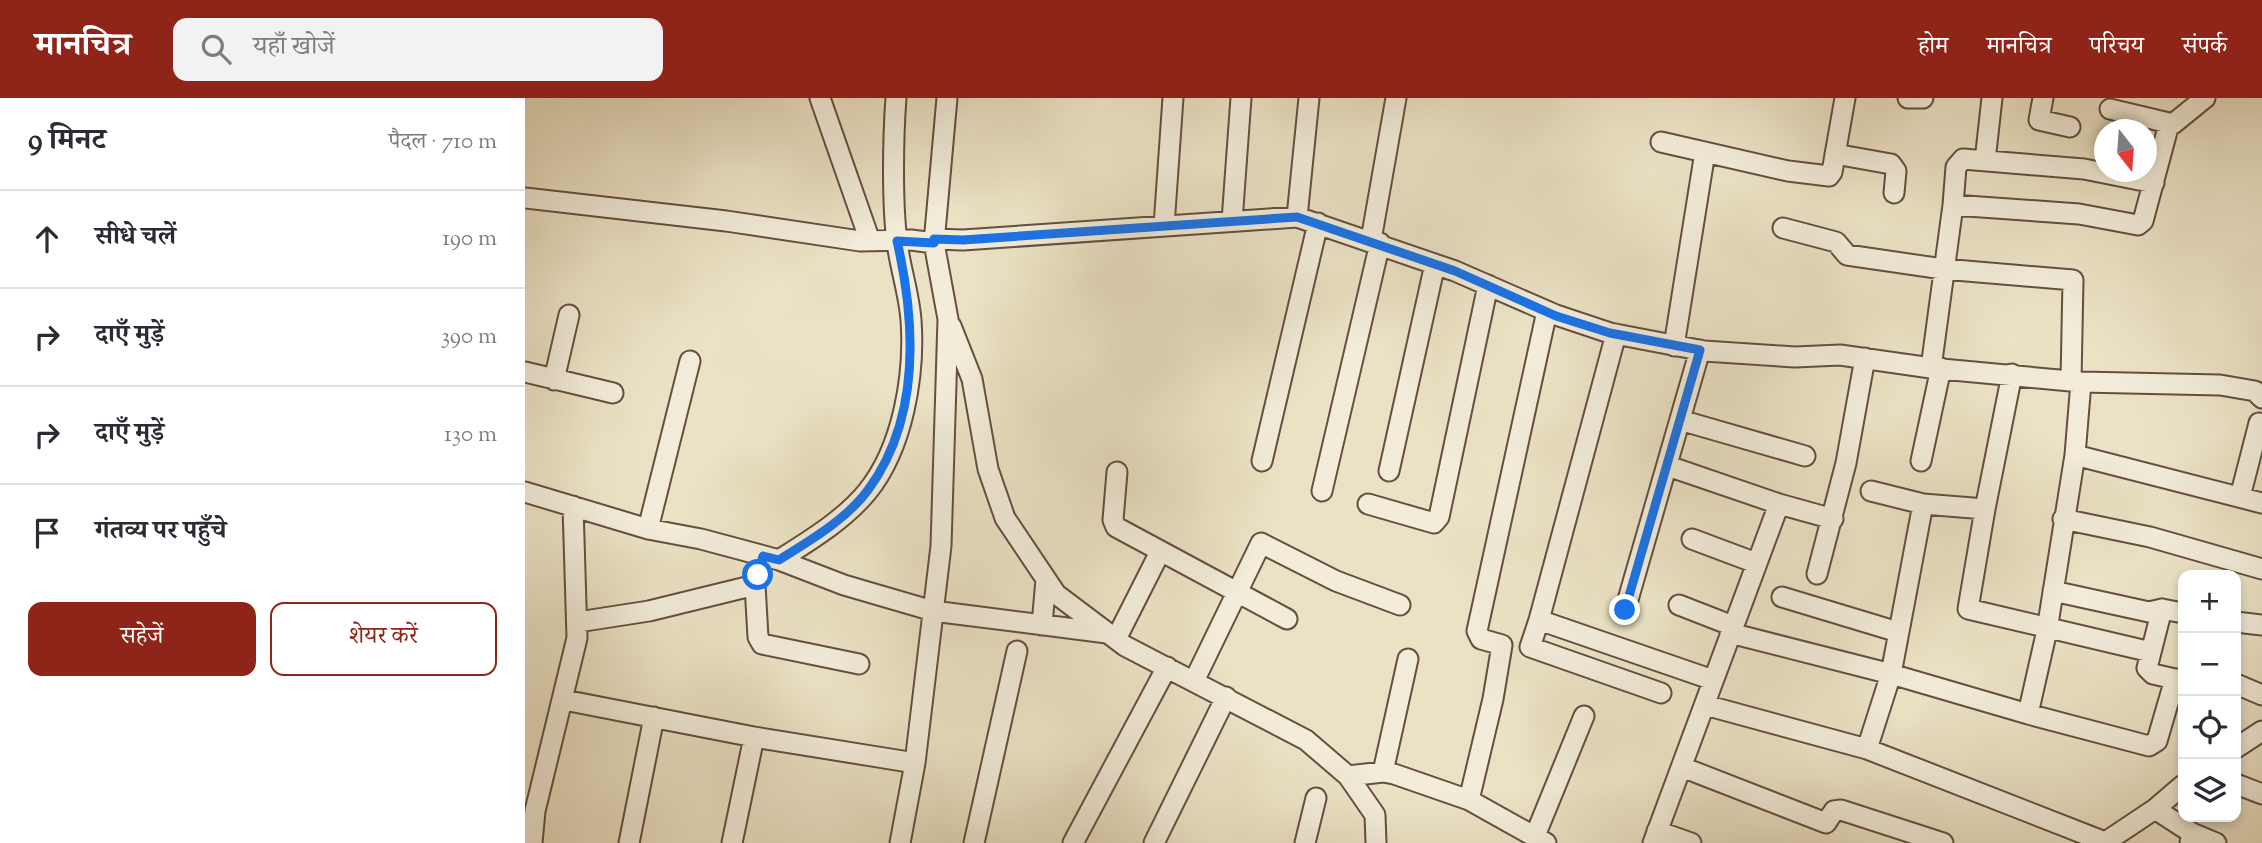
<!DOCTYPE html>
<html lang="hi">
<head>
<meta charset="utf-8">
<style>
  :root { --surface:#fff; --page:#f2f2f3; --text:#2b2b33; --muted:#7c7c81; --line:#e1e1e2; --accent:#8f2418 }
  body { margin:0; font-family:"Sorts Mill Goudy","Noto Serif Devanagari",serif; background:var(--page); color:var(--text) }
  .controls { position:absolute; right:21px; bottom:21px; display:grid; overflow:hidden; border-radius:14px; box-shadow:0 4px 10px #0003 }
  .controls button { width:63px; height:63px; display:grid; place-items:center; padding:0; border:0; border-bottom:2px solid var(--line); background:var(--surface); color:var(--text); font:35px sans-serif }
  .compass { position:absolute; left:1569px; top:21px; width:63px; height:63px; border-radius:50%; background:var(--surface); box-shadow:0 4px 10px #0003; rotate:163deg }
  .stop { position:absolute; width:21px; height:21px; margin:-16px; border:5px solid #1a73e8; border-radius:50%; background:#fff }
  .stop.end { background:#1a73e8; border-color:#fff; box-shadow:0 2px 7px #0008 }
  .list { margin:0; padding:0; list-style:none }
  h2 { display:flex; justify-content:space-between; align-items:center; height:91px; margin:0; padding:0 28px; font-size:30px }
  h2 small { font-size:23px; font-weight:400; color:var(--muted) }
  .list li { display:grid; grid-template-columns:46px 1fr auto; gap:21px; align-items:center; box-sizing:border-box; height:98px; padding:0 28px; border-top:2px solid var(--line) }
  .list b { display:block; font-size:26px; white-space:nowrap }
  .list em { font-size:23px; font-style:normal; color:var(--muted) }
  .actions { display:flex; gap:14px; padding:21px 28px }
  .actions a { flex:1; padding:16px 0; border:2px solid var(--accent); border-radius:14px; text-align:center; font-size:24px; color:var(--accent) }
  .actions .main { background:var(--accent); color:#fff }
  .icon { flex:none; width:38px; height:38px; fill:none; stroke:currentColor; stroke-width:2; stroke-linecap:round; stroke-linejoin:round }
  .map { position:relative; flex:none; width:1737px; height:745px; overflow:hidden }
  header { display:flex; align-items:center; gap:42px; box-sizing:border-box; height:98px; padding:0 35px; background:var(--accent); color:#fff }
  header strong { font-size:33px }
  nav { display:flex; gap:38px; margin-inline-start:auto; font-size:24px }
  .search { width:490px; height:63px; background:var(--page); display:flex; align-items:center; gap:18px; box-sizing:border-box; padding:0 24px; border-radius:14px; color:var(--muted); font-size:26px }
  main { display:flex }
  aside { flex:1; background:var(--surface) }
  .map>svg:first-child { display:block }
  .lines { fill:none; stroke-linecap:round; stroke-linejoin:round }
  .minor-casing { stroke:#644f40; stroke-width:23 }
  .minor { stroke:#f2ecd9; stroke-width:19 }
  .route { stroke:#1a73e8; stroke-width:9 }
</style>
</head>
<body>
<header>
<strong>मानचित्र</strong>
<div class="search"><svg class="icon" aria-label="search" viewBox="0 0 24 24"><circle cx="10" cy="10" r="6"/><path d="M15 15l6 6"/></svg>यहाँ खोजें</div>
<nav><a>होम</a><a>मानचित्र</a><a>परिचय</a><a>संपर्क</a></nav>
</header>
<main>
<aside>
<h2>9 मिनट<small>पैदल · 710 m</small></h2>
<ul class="list">
<li><svg class="icon" aria-label="ahead" viewBox="0 0 24 24"><path d="M12 20V5M6 11l6-6 6 6"/></svg><div><b>सीधे चलें</b></div><em>190 m</em></li>
<li><svg class="icon" aria-label="right" viewBox="0 0 24 24"><path d="M7 20v-9h11M14 6l5 5-5 5"/></svg><div><b>दाएँ मुड़ें</b></div><em>390 m</em></li>
<li><svg class="icon" aria-label="right" viewBox="0 0 24 24"><path d="M7 20v-9h11M14 6l5 5-5 5"/></svg><div><b>दाएँ मुड़ें</b></div><em>130 m</em></li>
<li><svg class="icon" aria-label="arrive" viewBox="0 0 24 24"><path d="M6 21V4h12l-3 4 3 4H6"/></svg><div><b>गंतव्य पर पहुँचे</b></div></li>
</ul>
<div class="actions"><a class="main">सहेजें</a><a>शेयर करें</a></div>
</aside>
<div class="map">
<svg width="1737" height="745" viewBox="0 0 1737 745">
  <rect width="100%" height="100%" fill="#ebe2c5"/>
  <filter id="stains"><feTurbulence type="fractalNoise" baseFrequency=".00286" numOctaves="4"/><feColorMatrix values="0 0 0 0 .2 0 0 0 0 .09 0 0 0 0 .02 0 0 0 .5 -.17"/></filter>
  <radialGradient id="worn" r=".72"><stop offset=".6" stop-color="#630" stop-opacity="0"/><stop offset="1" stop-color="#630" stop-opacity=".3"/></radialGradient>
  <g class="lines">
    <defs>
      <path id="minor" d="M295 0 345 143
        M1383 0H1398
        M1518 0 1514 22 1545 29
        M1585 11 1648 26 1680 0
        M1136 44 1263 73 1304 78 1307 74 1320 0
        M1310 56 1366 66 1371 73 1369 95
        M1460 63 1467 0
        M0 100 201 123 335 143 386 142 409 145
        M1428 107 1431 69 1438 61 1559 71 1629 85
        M772 119 784 0
        M707 123 716 0
        M639 128 648 0
        M1258 130 1311 144 1322 157 1418 171 1548 182 1546 283
        M409 141 438 142 772 119 930 173 1031 217 1085 235 1179 253 1270 259 1315 257 1406 270 1556 284 1695 287 1730 293 1737 300
        M846 142 871 0
        M426 228 447 281 463 371 480 420 531 496 600 548 781 642 823 678 850 717 851 745
        M1091 236 1014 522 1188 582
        M1149 248 1180 54
        M1406 270 1428 107 1554 116 1613 127 1618 123 1644 26
        M0 274 88 295
        M29 282 44 217
        M1155 322 1280 358
        M1550 357 1737 405
        M737 363 793 125
        M1396 363 1416 270
        M1143 368 1254 406 1308 421
        M864 373 910 166
        M592 374 588 422 591 429 762 521
        M797 393 855 145
        M1346 393 1398 406
        M0 394 123 431 176 441 254 462C284 443 319 422 342 394 378 350 390 277 386 222 384 195 375 170 372 144 367 104 368 40 371 0
        M1715 399 1734 325 1737 326
        M843 406 909 425 914 419 963 187
        M1460 411 1443 511 1626 554
        M1538 421 1625 439 1737 471
        M123 431 165 263
        M1167 441 1231 465
        M254 462 319 487 408 513 582 535
        M1292 476 1321 365 1340 260
        M230 487 233 539 237 546 334 566
        M1528 493 1624 514 1637 511
        M1257 499 1373 534
        M1154 507 1208 528
        M1100 512 1175 252
        M1014 522 1005 549 1136 595
        M53 524 124 513 230 487 238 458
        M1711 524 1737 527
        M517 527 521 481
        M1205 535 1366 576 1503 616 1522 532 1550 357 1556 284
        M591 541 635 454
        M1650 581 1628 576 1622 570 1637 511 1658 515
        M669 583 736 445 811 483 875 507
        M1711 586 1737 597
        M39 602 229 639 207 745
        M1180 607 1342 651 1580 744
        M1503 616 1624 648 1632 643 1650 581H1658
        M229 639 390 665
        M1711 650 1737 633
        M1342 651 1366 576 1398 406 1460 411 1487 276
        M1157 669 1301 725 1309 713 1316 712 1418 745
        M858 674 883 561
        M823 678 858 674 869 676 944 702 1021 745
        M1711 686 1737 696
        M944 702 968 601 977 547 956 541 952 533 1022 213
        M1630 711 1667 735 1665 745
        M1132 733 1166 745
        M1667 735 1691 745
        M1010 738 1059 618
        M7 745 10 713 52 540 48 408
        M104 745 129 619
        M375 745 390 665 416 448 423 221 409 145 422 0
        M449 745 492 553
        M548 745 642 569
        M629 745 701 599
        M780 745 791 700
        M1128 745 1254 406
        M1579 745 1630 711 1658 687"/>
    </defs>
    <use href="#minor" class="minor-casing"/>
    <use href="#minor" class="minor"/>
  </g>
  <g class="lines">
    <path class="route" d="M233 477 238 458 254 462C284 443 321 422 343 392 396 320 391 226 372 143L409 145V141L438 142 772 119 930 173 1031 218 1085 235 1175 252 1100 512"/>
  </g>
  <rect width="100%" height="100%" filter="url(#stains)"/>
  <rect width="100%" height="100%" fill="url(#worn)"/>
</svg>
<div class="controls">
<button>+</button>
<button>−</button>
<button><svg class="icon" aria-label="locate" viewBox="0 0 24 24"><circle cx="12" cy="12" r="6"/><path d="M12 2v4M12 18v4M2 12h4M18 12h4"/></svg></button>
<button><svg class="icon" aria-label="layers" viewBox="0 0 24 24"><path d="M12 4l9 5-9 5-9-5zM3 14l9 5 9-5"/></svg></button>
</div>
<svg class="compass" viewBox="-18 -18 36 36"><path d="M0-13l5 13h-10z" fill="#e53935"/><path d="M0 13l5-13h-10z" fill="#7c7c81"/></svg>
<div class="stop" style="left:233px;top:477px"></div>
<div class="stop end" style="left:1100px;top:512px"></div>
</div>
</main>
</body>
</html>
